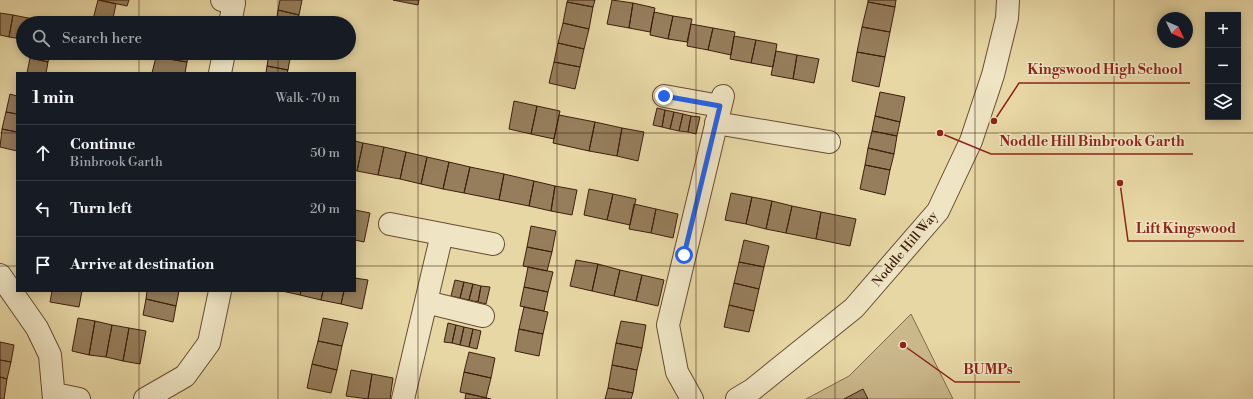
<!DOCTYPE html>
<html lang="en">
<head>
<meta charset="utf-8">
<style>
  :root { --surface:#171b24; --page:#20242c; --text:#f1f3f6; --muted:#9ea1a6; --line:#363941 }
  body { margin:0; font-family:"Libre Bodoni",serif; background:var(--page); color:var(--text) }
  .controls { position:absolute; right:12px; top:12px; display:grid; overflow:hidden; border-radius:0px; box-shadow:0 2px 10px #0003 }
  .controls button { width:36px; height:36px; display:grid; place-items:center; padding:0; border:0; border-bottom:1px solid var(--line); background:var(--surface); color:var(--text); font:20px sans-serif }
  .compass { position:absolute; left:1157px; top:12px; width:36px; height:36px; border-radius:50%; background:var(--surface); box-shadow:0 2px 10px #0003; rotate:134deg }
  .stop { position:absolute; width:12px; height:12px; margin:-9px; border:3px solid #2563eb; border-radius:50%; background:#fff }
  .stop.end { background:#2563eb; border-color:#fff; box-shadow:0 1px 4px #0008 }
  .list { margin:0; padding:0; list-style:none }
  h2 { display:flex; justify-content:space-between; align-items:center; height:52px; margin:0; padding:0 16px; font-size:17px }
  h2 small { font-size:13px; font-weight:400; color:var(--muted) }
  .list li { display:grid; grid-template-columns:26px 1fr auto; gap:12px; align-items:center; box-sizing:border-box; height:56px; padding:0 16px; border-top:1px solid var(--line) }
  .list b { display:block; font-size:15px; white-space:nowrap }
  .list p { margin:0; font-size:13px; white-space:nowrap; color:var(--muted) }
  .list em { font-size:13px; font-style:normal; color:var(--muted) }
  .icon { flex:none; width:22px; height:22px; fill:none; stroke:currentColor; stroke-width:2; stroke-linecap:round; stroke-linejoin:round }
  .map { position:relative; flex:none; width:1253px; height:399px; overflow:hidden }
  .search { position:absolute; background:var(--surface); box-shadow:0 2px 10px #0003; left:16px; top:16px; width:340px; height:44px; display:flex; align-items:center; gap:10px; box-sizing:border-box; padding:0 14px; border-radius:22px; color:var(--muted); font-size:15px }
  .panel { position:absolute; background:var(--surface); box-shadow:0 2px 10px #0003; left:16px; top:72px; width:340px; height:220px; border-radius:0px }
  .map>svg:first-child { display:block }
  .green { fill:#cab88b; stroke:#846b4c }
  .building { fill:#967e5c; stroke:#3e1e0c }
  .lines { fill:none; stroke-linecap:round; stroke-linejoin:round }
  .minor-casing { stroke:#684c32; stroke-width:24 }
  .minor { stroke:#efe5c4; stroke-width:22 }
  .route { stroke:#2563eb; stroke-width:5 }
  .grid { fill:none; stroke:#3e1e0c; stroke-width:1; stroke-opacity:0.55 }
  .labels { text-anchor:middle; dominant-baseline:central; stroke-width:3; stroke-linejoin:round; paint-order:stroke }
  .street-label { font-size:13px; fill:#3e1e0c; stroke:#efe5c4 }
  .leader { fill:none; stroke:#8f2418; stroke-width:1.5 }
  .callout-dot { fill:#8f2418; stroke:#efe5c4; stroke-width:1.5 }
  .callout-label { font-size:14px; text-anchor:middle; font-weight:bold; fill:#8f2418; stroke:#efe5c4; stroke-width:3; stroke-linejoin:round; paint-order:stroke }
</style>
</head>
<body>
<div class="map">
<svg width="1253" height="399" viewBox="0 0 1253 399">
  <rect width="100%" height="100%" fill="#e7d7a5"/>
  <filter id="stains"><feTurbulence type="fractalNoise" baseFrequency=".005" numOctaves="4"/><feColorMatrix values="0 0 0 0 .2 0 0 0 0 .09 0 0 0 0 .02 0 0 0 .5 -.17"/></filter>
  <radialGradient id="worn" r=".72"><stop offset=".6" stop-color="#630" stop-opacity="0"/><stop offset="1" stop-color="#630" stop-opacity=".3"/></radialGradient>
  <path class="green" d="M911 314 953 399H806L849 376Z"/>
  <path class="building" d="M98 0 116 4 112 23H92Z
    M99 0H129L127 6Z
    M280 0H302L299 15 278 10Z
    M393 0H419L418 5Z
    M568 0H595L593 7 567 2Z
    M612 0 633 3 629 28 607 24Z
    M868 0H896L895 7 868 2Z
    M567 2 593 7 589 29 563 23Z
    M868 2 895 7 890 32 862 27Z
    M633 3 655 8 650 32 629 28Z
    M278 10 299 15 297 23H276Z
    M654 12 673 16 668 39 650 35Z
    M0 13 13 15 9 37 0 35Z
    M13 15 38 20 37 23H23V39L9 37Z
    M673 16 692 19 687 42 668 39Z
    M38 20 51 23H37Z
    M563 23 589 29 584 49 558 43Z
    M691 24 713 28 708 50 687 46Z
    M862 27 890 32 885 57 857 52Z
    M713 28 735 32 731 55 708 50Z
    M734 36 756 40 751 63 730 59Z
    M756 40 777 44 773 67 751 63Z
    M558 43 584 49 580 67 554 62Z
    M776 51 797 55 793 79 771 75Z
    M857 52 885 57 879 87 852 81Z
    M31 53H50L48 62 30 58Z
    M156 53H189L187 62 156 57Z
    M269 53H291L288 70 267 66Z
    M797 55 819 59 814 83 793 79Z
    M156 57 187 62 185 73H152Z
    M30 58 48 62 46 73H27Z
    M554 62 580 67 575 89 549 83Z
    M267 66 288 70 287 73H266Z
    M880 92 905 97 900 122 875 116Z
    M10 94 17 96V114L6 112Z
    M514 101 537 106 531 134 509 129Z
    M537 106 560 111 554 139 531 134Z
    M657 108 665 110 662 127 653 125Z
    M665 110 674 112 670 129 662 127Z
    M6 112 17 114V132L2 129Z
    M674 112 683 114 679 131 670 129Z
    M683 114 691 116 688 132 679 131Z
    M559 115 595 122 589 151 553 143Z
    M691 116 700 117 696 134 688 132Z
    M875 116 900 122 897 136 872 131Z
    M595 122 622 128 617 156 589 151Z
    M622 128 644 132 638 161 617 156Z
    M2 129 17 132V151L0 147Z
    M872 131 897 136 894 154 868 148Z
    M355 141 363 143 357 171 355 170Z
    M363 143 384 147 378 175 357 171Z
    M384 147 406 152 400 179 378 175Z
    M868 148 894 154 890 170 865 165Z
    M406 152 427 157 421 184 400 179Z
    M427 157 449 162 443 189 421 184Z
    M449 162 470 167 464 193 443 189Z
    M865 165 890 170 885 195 860 189Z
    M470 167 504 174 499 200 464 193Z
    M504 174 534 181 529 206 499 200Z
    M534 181 555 186 551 211 529 206Z
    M555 186 577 190 572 215 551 211Z
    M589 189 613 194 607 220 584 215Z
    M731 193 752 197 746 224 725 220Z
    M613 194 636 199 630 225 607 220Z
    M752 197 772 201 766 229 746 224Z
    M772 201 792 206 786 233 766 229Z
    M634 204 656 209 651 233 629 229Z
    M792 206 821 212 816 239 786 233Z
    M656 209 678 214 673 238 651 233Z
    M355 210 370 213 364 242 355 240Z
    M821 212 856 219 850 246 816 239Z
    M531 226 556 231 552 252 527 247Z
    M744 240 769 246 764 267 739 262Z
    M527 247 552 252 547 271 523 266Z
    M576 260 598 264 592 291 570 286Z
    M739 262 764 267 759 289 734 283Z
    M598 264 620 270 614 296 592 291Z
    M528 267 553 272 548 292 524 287Z
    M620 270 642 275 636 301 614 296Z
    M642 275 664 280 658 306 636 301Z
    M355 278 368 280 362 309 341 304 344 291H355Z
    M455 280 464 282 460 298 451 296Z
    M464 282 473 284 469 300 460 298Z
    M734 283 759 289 754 311 729 305Z
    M473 284 481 286 478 302 469 300Z
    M481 286 490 287 486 304 478 302Z
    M524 287 548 292 544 311 520 306Z
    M52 291H82L79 307 50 302Z
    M147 291H179L176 306 146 299Z
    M282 291H301L300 295Z
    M301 291H323L321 300 300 295Z
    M323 291H344L341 304 321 300Z
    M146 299 176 306 173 322 143 315Z
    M729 305 754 311 749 332 724 327Z
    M524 307 548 312 543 334 519 329Z
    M78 318 95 321 89 355 72 351Z
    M323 318 348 323 342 346 318 341Z
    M95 321 112 325 106 357 89 355Z
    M621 321 646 325 642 348 616 343Z
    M448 323 456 325 452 343 444 342Z
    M112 325 129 328 123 361 106 357Z
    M456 325 464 327 460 345 452 343Z
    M464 327 473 329 469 347 460 345Z
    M129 328 146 331 140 364 123 361Z
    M473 329 481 331 477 349 469 347Z
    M519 329 543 334 539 356 515 351Z
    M318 341 342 346 337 370 312 364Z
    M0 342 14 345 11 362 0 360Z
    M616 343 642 348 637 370 612 365Z
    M469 352 495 358 491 378 464 372Z
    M0 360 11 362 7 379 0 377Z
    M312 364 337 370 331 393 307 388Z
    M612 365 637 370 633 393 608 388Z
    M351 370 372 374 368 399 346 396Z
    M464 372 491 378 486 398 460 392Z
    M372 374 393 378 390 399H368Z
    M0 377 7 379 4 399H0Z
    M608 388 633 393 631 399H605Z
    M863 389 868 399H844Z
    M466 393 491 399H465Z"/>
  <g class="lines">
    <defs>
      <path id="minor" d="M222 0 234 3 230 23
        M220 73 224 53
        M664 96 720 106
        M716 123 829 142
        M390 224 493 244
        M0 275 37 328 50 355 54 399
        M426 302 483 316
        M55 394 79 399
        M145 399 185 376 209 343 220 291
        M403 399 442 234
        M692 399 677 372 668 325 723 96
        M737 399 752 390 854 308 938 211 971 141 993 75 1007 18 1008 0"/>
    </defs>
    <use href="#minor" class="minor-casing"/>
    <use href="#minor" class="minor"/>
  </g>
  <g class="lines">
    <path class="route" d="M664 96 720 106 684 255"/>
  </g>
  <path class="grid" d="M139 0V23M278 0V23M418 0V399M557 0V399M696 0V399M835 0V399M975 0V399M1114 0V399M139 53V73M278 53V73M0 133H17M355 133H1253M0 266H17M355 266H1253M139 291V399M278 291V399"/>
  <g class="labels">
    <g class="street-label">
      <text transform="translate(905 249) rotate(-50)">Noddle Hill Way</text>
    </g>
  </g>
  <path class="leader" d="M994 121L1019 83H1190M940 133L991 154H1193M1120 183L1128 241H1244M903 345L955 382H1020"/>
  <g class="callout-dot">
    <circle cx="994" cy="121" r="4"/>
    <circle cx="940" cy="133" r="4"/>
    <circle cx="1120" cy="183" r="4"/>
    <circle cx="903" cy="345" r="4"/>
  </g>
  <g class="callout-label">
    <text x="1105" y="74">Kingswood High School</text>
    <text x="1092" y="146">Noddle Hill Binbrook Garth</text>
    <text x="1186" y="233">Lift Kingswood</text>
    <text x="988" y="374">BUMPs</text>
  </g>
  <rect width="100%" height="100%" filter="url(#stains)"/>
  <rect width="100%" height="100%" fill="url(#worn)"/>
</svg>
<div class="controls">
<button>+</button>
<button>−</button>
<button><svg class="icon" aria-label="layers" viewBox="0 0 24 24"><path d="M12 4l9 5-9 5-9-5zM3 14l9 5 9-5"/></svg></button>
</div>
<svg class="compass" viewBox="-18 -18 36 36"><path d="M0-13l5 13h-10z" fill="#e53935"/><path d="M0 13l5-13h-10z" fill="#9ea1a6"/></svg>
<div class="stop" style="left:684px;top:255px"></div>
<div class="stop end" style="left:664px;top:96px"></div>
<div class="search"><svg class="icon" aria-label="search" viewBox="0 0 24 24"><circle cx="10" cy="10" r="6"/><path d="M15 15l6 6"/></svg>Search here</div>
<section class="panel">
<h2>1 min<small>Walk · 70 m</small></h2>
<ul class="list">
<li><svg class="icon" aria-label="ahead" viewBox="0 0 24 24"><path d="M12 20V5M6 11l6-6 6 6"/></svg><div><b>Continue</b><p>Binbrook Garth</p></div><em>50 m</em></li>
<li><svg class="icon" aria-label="left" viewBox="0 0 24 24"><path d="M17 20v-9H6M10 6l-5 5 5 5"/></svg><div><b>Turn left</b></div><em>20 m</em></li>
<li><svg class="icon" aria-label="arrive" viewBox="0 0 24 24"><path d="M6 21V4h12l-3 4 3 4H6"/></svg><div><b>Arrive at destination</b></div></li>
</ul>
</section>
</div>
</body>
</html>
